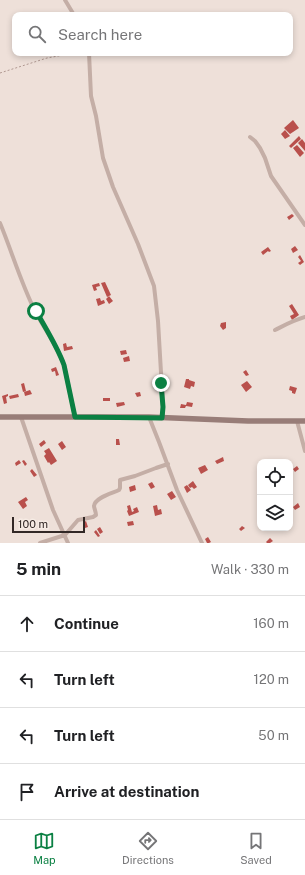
<!DOCTYPE html>
<html lang="en">
<head>
<meta charset="utf-8">
<style>
  :root { --surface:#fff; --page:#f2f2f2; --text:#202124; --muted:#757577; --line:#e0e0e0; --accent:#0b8043 }
  body { margin:0; font-family:"Public Sans",sans-serif; background:var(--page); color:var(--text) }
  .controls { position:absolute; right:12px; bottom:12px; display:grid; overflow:hidden; border-radius:8px; box-shadow:0 2px 6px #0003 }
  .controls button { width:36px; height:36px; display:grid; place-items:center; padding:0; border:0; border-bottom:1px solid var(--line); background:var(--surface); color:var(--text); font:20px sans-serif }
  .scale { position:absolute; left:12px; bottom:10px; width:73px; box-sizing:border-box; padding-left:4px; border:2px solid #322826; border-top:0; font-size:11px; line-height:14px; white-space:nowrap; color:#322826; -webkit-text-stroke:3px #f6ebe4; paint-order:stroke }
  .stop { position:absolute; width:12px; height:12px; margin:-9px; border:3px solid #0b8043; border-radius:50%; background:#fff }
  .stop.end { background:#0b8043; border-color:#fff; box-shadow:0 1px 4px #0008 }
  .list { margin:0; padding:0; list-style:none }
  h2 { display:flex; justify-content:space-between; align-items:center; height:52px; margin:0; padding:0 16px; font-size:17px }
  h2 small { font-size:13px; font-weight:400; color:var(--muted) }
  .list li { display:grid; grid-template-columns:26px 1fr auto; gap:12px; align-items:center; box-sizing:border-box; height:56px; padding:0 16px; border-top:1px solid var(--line) }
  .list b { display:block; font-size:15px; white-space:nowrap }
  .list em { font-size:13px; font-style:normal; color:var(--muted) }
  .icon { flex:none; width:22px; height:22px; fill:none; stroke:currentColor; stroke-width:2; stroke-linecap:round; stroke-linejoin:round }
  .map { position:relative; flex:none; width:305px; height:543px; overflow:hidden }
  .search { position:absolute; background:var(--surface); box-shadow:0 2px 6px #0003; left:12px; right:12px; top:12px; height:44px; display:flex; align-items:center; gap:10px; box-sizing:border-box; padding:0 14px; border-radius:8px; color:var(--muted); font-size:15px }
  .sheet { height:276px; background:var(--surface) }
  nav { display:flex; justify-content:space-around; align-items:center; box-sizing:border-box; height:56px; border-top:1px solid var(--line); background:var(--surface); font-size:11px; color:var(--muted) }
  nav a { display:grid; justify-items:center; gap:2px }
  nav .on { color:var(--accent) }
  .map>svg:first-child { display:block }
  .building { fill:#b9504c }
  .lines { fill:none; stroke-linecap:round; stroke-linejoin:round }
  .path { stroke:#b09891; stroke-width:1; stroke-dasharray:2 2; stroke-linecap:butt }
  .minor { stroke:#c4aea6; stroke-width:4 }
  .secondary { stroke:#987d78; stroke-width:5.5 }
  .route { stroke:#0b8043; stroke-width:5 }
</style>
</head>
<body>
<div class="map">
<svg width="305" height="543" viewBox="0 0 305 543">
  <rect width="100%" height="100%" fill="#eee0d9"/>
  <path class="building" d="M293 120 299 128 290 134 284 128Z
    M285 130 290 136 285 139 281 134Z
    M299 136 301 139 291 148 289 146Z
    M302 139 305 143V151L298 143Z
    M297 145 304 153 300 157 293 148Z
    M292 214 294 216 289 220 287 217Z
    M295 246 298 250 293 253 291 249Z
    M268 247 271 251 269 252 268 251 263 255 261 252Z
    M300 255 304 262 300 265 298 263 301 261 298 257Z
    M105 282 111 295 107 297 101 283Z
    M99 283 100 286 96 287 97 290 94 291 92 285Z
    M109 296 113 301 109 304 106 299Z
    M100 298 101 301 104 300 105 303 98 306 96 299Z
    M292 304 299 315 292 320 290 316 294 314 289 306Z
    M226 322V328L223 330 220 326 221 323Z
    M66 343 67 347 72 346 73 349 64 351 63 344Z
    M126 350 127 354 121 355 120 351Z
    M129 356 130 361 124 362 123 358Z
    M56 367 59 375 56 376 55 371 52 372 51 369Z
    M246 370 249 375 246 376 243 372Z
    M186 379H189V380L195 382 194 387 191 386 190 389 184 387Z
    M247 381 252 387 246 392 241 385Z
    M24 383 26 391 23 392 21 384Z
    M290 386 297 388 295 394 292 393V391L289 390Z
    M30 390 32 394 25 396 24 392Z
    M140 392 141 396 137 397 135 393Z
    M8 394V396L6 397 7 403 4 404 2 396Z
    M18 394 19 397 10 399 9 396Z
    M103 398H110V401H103Z
    M124 402 125 405 117 407 116 403Z
    M187 402 193 403 192 407 186 406 185 408H180L181 404 186 405Z
    M116 439H119L120 445H116Z
    M44 440 46 443 41 447 39 444Z
    M62 441 66 447 62 450 58 444Z
    M49 448 57 461 51 465 49 462 48 463 44 456 46 454 44 451Z
    M223 457 224 461 217 464 215 461Z
    M19 460 21 463 16 466 15 463Z
    M24 460 27 464 25 466 22 461Z
    M205 465 208 470 201 474 198 468Z
    M297 466 299 469 295 472 293 469Z
    M32 469 37 475 34 477 30 471Z
    M193 481 197 487 194 489 192 487 190 488 188 485Z
    M152 482 155 487 151 489 148 484Z
    M135 485 136 490 130 492 129 487Z
    M187 485 191 490 187 493 184 487Z
    M172 491 176 497 171 500 167 494Z
    M26 497 28 500 25 502 27 506 23 509 18 502Z
    M298 503 300 507 295 510 293 507Z
    M130 505 132 512 134 511 133 509 137 507 139 512 129 516 127 511 128 510 127 506Z
    M157 505 158 510 161 509 162 514 155 516 153 506Z
    M86 521 88 527 85 528 83 523Z
    M133 521 134 525 128 526 127 522Z
    M242 526 245 528 241 531 239 529Z
    M100 527 103 532 100 534 97 529Z
    M96 530 100 536 98 537 94 532Z
    M208 537 211 542 209 543H207L205 539Z
    M270 538 273 541 270 543H267L266 542Z"/>
  <g class="lines">
    <path class="path" d="M0 73 47 58 75 53"/>
    <path class="minor" d="M65 0 74 15
      M89 53 91 96 96 116 103 158 113 187 138 244 154 286 158 321 163 407V418
      M250 137 255 141 260 148 265 158 271 176 305 225
      M0 223C12 252 21 283 35 311 45 330 57 345 64 365L75 417
      M275 330C285 325 294 320 305 317
      M21 417 53 510 68 543
      M149 417 159 442 177 490 202 543
      M297 421 305 451
      M40 543 65 535 78 520 93 517 96 515C96 512 94 508 94 506 95 497 113 493 119 490L120 488V480L135 476 156 468 168 464"/>
    <path class="secondary" d="M0 417H149L248 421H305"/>
  </g>
  <g class="lines">
    <path class="route" d="M36 311C46 329 57 346 64 365L75 417 162 418 163 407 161 383"/>
  </g>
</svg>
<div class="controls">
<button><svg class="icon" aria-label="locate" viewBox="0 0 24 24"><circle cx="12" cy="12" r="6"/><path d="M12 2v4M12 18v4M2 12h4M18 12h4"/></svg></button>
<button><svg class="icon" aria-label="layers" viewBox="0 0 24 24"><path d="M12 4l9 5-9 5-9-5zM3 14l9 5 9-5"/></svg></button>
</div>
<div class="scale">100 m</div>
<div class="stop" style="left:36px;top:311px"></div>
<div class="stop end" style="left:161px;top:383px"></div>
<div class="search"><svg class="icon" aria-label="search" viewBox="0 0 24 24"><circle cx="10" cy="10" r="6"/><path d="M15 15l6 6"/></svg>Search here</div>
</div>
<section class="sheet">
<h2>5 min<small>Walk · 330 m</small></h2>
<ul class="list">
<li><svg class="icon" aria-label="ahead" viewBox="0 0 24 24"><path d="M12 20V5M6 11l6-6 6 6"/></svg><div><b>Continue</b></div><em>160 m</em></li>
<li><svg class="icon" aria-label="left" viewBox="0 0 24 24"><path d="M17 20v-9H6M10 6l-5 5 5 5"/></svg><div><b>Turn left</b></div><em>120 m</em></li>
<li><svg class="icon" aria-label="left" viewBox="0 0 24 24"><path d="M17 20v-9H6M10 6l-5 5 5 5"/></svg><div><b>Turn left</b></div><em>50 m</em></li>
<li><svg class="icon" aria-label="arrive" viewBox="0 0 24 24"><path d="M6 21V4h12l-3 4 3 4H6"/></svg><div><b>Arrive at destination</b></div></li>
</ul>
</section>
<nav>
<a class="on"><svg class="icon" aria-label="map" viewBox="0 0 24 24"><path d="M3 6l6-2 6 2 6-2v14l-6 2-6-2-6 2zM9 4v14M15 6v14"/></svg>Map</a>
<a><svg class="icon" aria-label="directions" viewBox="0 0 24 24"><path d="M12 3l9 9-9 9-9-9zM9 14v-3h6M13 9l2 2-2 2"/></svg>Directions</a>
<a><svg class="icon" aria-label="saved" viewBox="0 0 24 24"><path d="M7 4h10v16l-5-4-5 4z"/></svg>Saved</a>
</nav>
</body>
</html>
